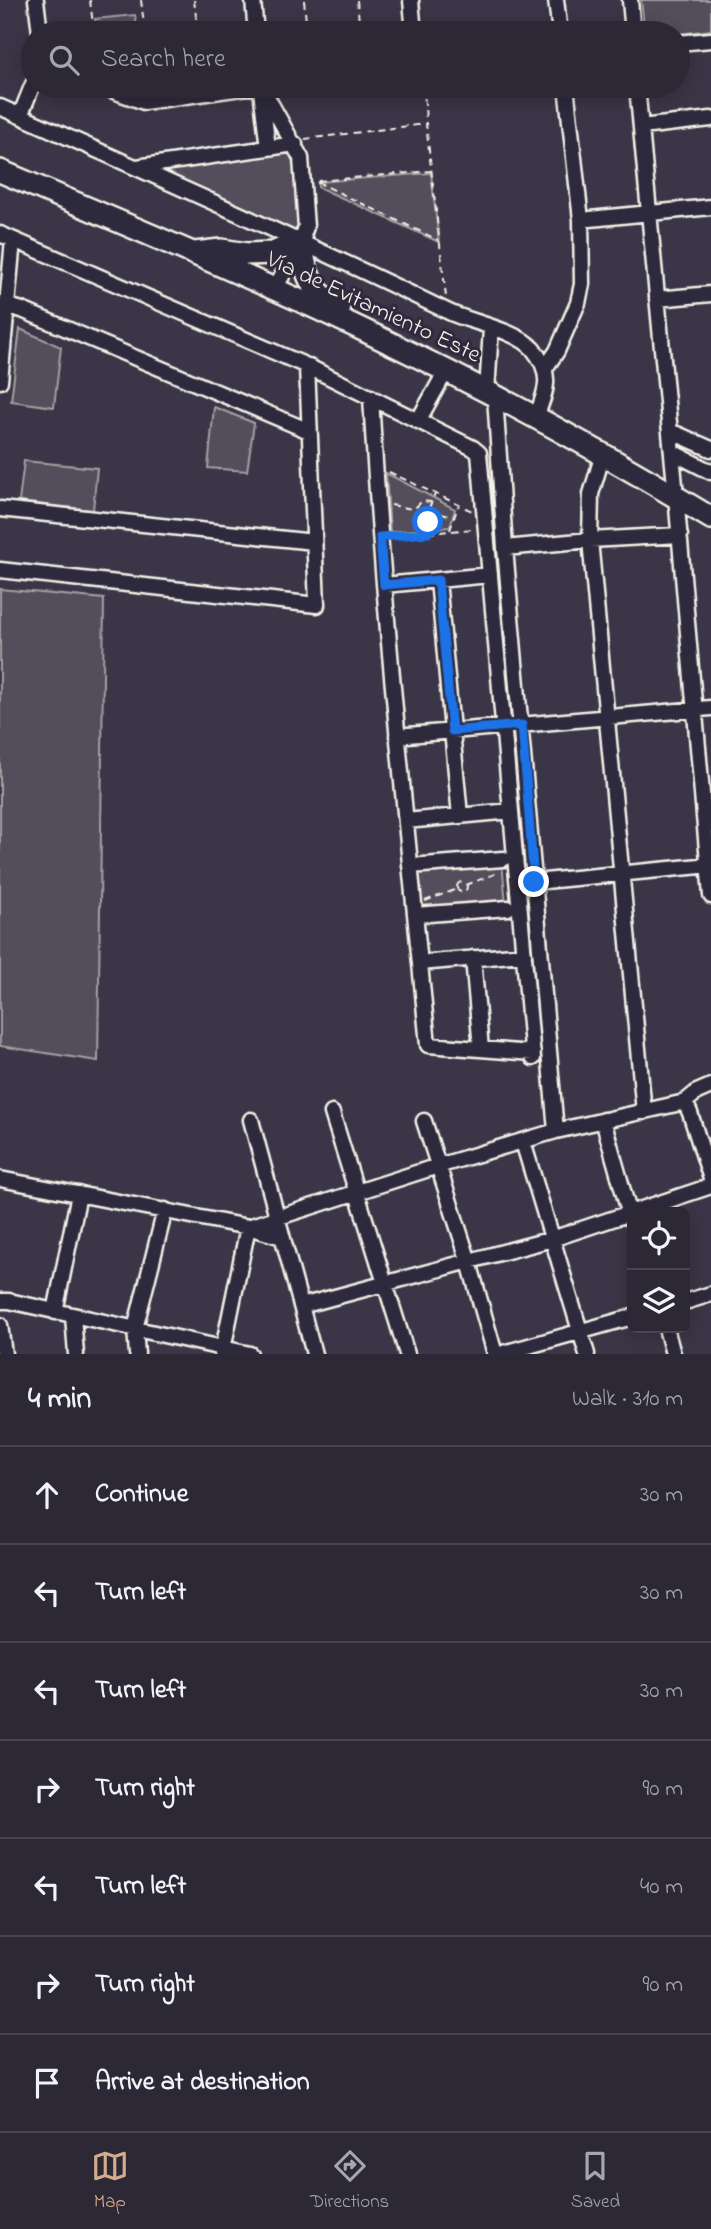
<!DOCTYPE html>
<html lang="en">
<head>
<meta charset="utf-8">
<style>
  :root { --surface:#2c2835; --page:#34303d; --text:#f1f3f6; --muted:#a6a6ad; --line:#484450; --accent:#d6ab8b }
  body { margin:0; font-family:"Indie Flower",sans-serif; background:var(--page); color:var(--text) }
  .controls { position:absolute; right:21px; bottom:21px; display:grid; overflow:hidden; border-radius:10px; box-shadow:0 4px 18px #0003 }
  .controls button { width:63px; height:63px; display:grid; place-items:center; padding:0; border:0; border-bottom:2px solid var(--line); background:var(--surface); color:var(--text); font:35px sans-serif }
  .stop { position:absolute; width:21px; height:21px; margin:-16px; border:5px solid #1a73e8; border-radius:50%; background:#fff }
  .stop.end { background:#1a73e8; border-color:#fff; box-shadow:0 2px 7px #0008 }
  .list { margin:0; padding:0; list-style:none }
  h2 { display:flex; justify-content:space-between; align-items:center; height:91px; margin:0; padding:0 28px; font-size:30px }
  h2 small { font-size:23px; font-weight:400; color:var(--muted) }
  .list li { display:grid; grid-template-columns:46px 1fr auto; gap:21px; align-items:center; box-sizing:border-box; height:98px; padding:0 28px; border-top:2px solid var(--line) }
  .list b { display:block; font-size:26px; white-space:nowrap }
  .list em { font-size:23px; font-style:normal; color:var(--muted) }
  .icon { flex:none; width:38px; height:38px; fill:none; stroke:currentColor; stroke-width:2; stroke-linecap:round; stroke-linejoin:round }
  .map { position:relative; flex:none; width:711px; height:1354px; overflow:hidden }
  .search { position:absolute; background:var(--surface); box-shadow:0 4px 18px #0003; left:21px; right:21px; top:21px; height:77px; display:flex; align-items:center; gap:18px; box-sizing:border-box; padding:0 24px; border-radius:38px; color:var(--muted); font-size:26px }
  .sheet { height:777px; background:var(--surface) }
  nav { display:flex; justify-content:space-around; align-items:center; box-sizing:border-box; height:98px; border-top:2px solid var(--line); background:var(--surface); font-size:19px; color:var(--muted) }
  nav a { display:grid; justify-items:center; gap:4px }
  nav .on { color:var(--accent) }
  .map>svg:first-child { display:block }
  .green { fill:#534e5c; stroke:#a4a0a2; stroke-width:2 }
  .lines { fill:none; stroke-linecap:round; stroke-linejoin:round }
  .minor-casing { stroke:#f4f1e8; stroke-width:19 }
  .highway-casing { stroke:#f4f1e8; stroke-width:26 }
  .path { stroke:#f4f1e8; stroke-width:2; stroke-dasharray:7 5; stroke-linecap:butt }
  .minor { stroke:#2f2a3d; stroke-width:14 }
  .highway { stroke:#2f2a3d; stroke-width:21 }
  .route { stroke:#1a73e8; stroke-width:9 }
  .labels { text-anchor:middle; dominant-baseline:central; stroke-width:6; stroke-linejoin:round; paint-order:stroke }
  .street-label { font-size:24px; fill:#f4f1e8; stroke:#2f2a3d }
</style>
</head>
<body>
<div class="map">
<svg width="711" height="1354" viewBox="0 0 711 1354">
  <rect width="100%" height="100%" fill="#3b3647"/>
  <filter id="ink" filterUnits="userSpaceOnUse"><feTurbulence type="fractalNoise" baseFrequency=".0143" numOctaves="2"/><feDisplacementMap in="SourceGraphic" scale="14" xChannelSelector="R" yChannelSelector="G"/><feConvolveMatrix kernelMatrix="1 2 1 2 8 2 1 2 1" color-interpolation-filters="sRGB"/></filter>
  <g filter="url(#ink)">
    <path class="green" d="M641 0H711V30L678 34 645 33Z
      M135 15 138 33H97L95 19Z
      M291 151 294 155 299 227 294 231H287L160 171Z
      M431 173 439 242 318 187V182Z
      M20 329 61 347 54 407 11 401Z
      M214 407 254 423 247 471 208 468Z
      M24 461 97 468 93 510 19 502Z
      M386 473 455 509 450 527 390 532Z
      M0 589 104 599 98 1061 0 1046Z
      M502 862 506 904 422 911 418 869Z"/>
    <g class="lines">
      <defs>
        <path id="minor" d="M36 0 40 33
          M253 0 256 33
          M411 0 414 33
          M556 0 560 33
          M630 0 633 33
          M678 43 711 40
          M100 86 144 102 255 86
          M261 86 301 158 306 227 301 241 275 289
          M637 86 676 496 711 896
          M261 90 268 148
          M0 107C151 174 302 241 451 313 474 323 518 331 533 349 553 373 547 390 536 417
          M20 116 33 84
          M641 127 711 119
          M137 167 295 144
          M590 219 711 207
          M0 234 307 366 473 448 479 453 533 1058
          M657 299 711 294
          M0 307 8 306 22 310 309 431
          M546 367 557 351 578 303 582 284 581 220 566 86
          M0 381 13 240
          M487 392 491 328
          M495 396 505 548 556 1131
          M371 397C383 613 407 829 428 1045L533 1053
          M418 421 446 371
          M670 431 711 449
          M672 452 711 472
          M603 454 591 494 590 540 644 1112
          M0 509 314 542
          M505 548 590 540 680 535
          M0 570 317 605 307 366
          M438 580 460 816
          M384 585 490 575
          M397 736 711 708
          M406 821 511 811
          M410 866 503 859
          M534 882 711 865
          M415 915 508 908
          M473 958 481 1049
          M420 963 524 954
          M685 1102 690 1113 711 1179
          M332 1113 407 1354
          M251 1120 314 1354
          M603 1120 631 1219
          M424 1121 469 1262 495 1354
          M523 1142 587 1354
          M0 1179 248 1227 282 1237
          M0 1301H9L250 1354
          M685 1302 711 1294
          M301 1306 552 1239 711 1186
          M55 1312 79 1194
          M73 1316 76 1354
          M0 1325 4 1354
          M666 1328 673 1354
          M137 1354 135 1329 165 1210
          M222 1354 248 1227 438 1166 556 1131 685 1102 697 1092 711 1086
          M500 1354 632 1317"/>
        <path id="highway" d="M0 171C129 226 258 279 384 340 496 394 605 453 711 518
          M195 253 221 250 247 254 273 253 301 241C307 281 309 285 339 311"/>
      </defs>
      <use href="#minor" class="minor-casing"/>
      <use href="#highway" class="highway-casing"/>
      <path class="path" d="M90 0 94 33
        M141 0 145 33
        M194 0 198 33
        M304 0 307 33
        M357 0 360 33
        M424 86 426 124 446 297
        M305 139 425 124
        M318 181 431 171
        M317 182 438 240
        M389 472 472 511
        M391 505 413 509
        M429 511 454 517
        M428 522C419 522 414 518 414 509L422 501 431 502
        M450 530 458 506
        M428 532 429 508 435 494
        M392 536 474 529
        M457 887a5 5 0 1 1 10 0a5 5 0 1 1-10 0Z
        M466 885 497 873
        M425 901 457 889"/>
      <use href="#minor" class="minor"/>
      <use href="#highway" class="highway"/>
    </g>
  </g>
  <g class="lines" filter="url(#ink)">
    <path class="route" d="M428 522V533L380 537 384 585 438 580 452 731 522 725 534 882"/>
  </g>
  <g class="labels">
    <g class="street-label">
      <text transform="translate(373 308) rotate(25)">Vía de Evitamiento Este</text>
    </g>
  </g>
</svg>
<div class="controls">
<button><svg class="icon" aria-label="locate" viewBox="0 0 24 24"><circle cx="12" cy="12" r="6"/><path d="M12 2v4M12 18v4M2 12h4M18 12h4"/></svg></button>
<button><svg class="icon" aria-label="layers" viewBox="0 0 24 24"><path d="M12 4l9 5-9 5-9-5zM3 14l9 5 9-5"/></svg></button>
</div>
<div class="stop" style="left:428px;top:522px"></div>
<div class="stop end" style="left:534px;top:882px"></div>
<div class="search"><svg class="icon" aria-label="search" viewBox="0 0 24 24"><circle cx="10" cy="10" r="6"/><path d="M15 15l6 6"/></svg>Search here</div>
</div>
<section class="sheet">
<h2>4 min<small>Walk · 310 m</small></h2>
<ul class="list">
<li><svg class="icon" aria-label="ahead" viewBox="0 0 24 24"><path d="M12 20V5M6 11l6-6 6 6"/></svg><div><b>Continue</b></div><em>30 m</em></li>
<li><svg class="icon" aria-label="left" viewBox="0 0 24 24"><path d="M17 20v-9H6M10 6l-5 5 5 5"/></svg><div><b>Turn left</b></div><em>30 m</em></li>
<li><svg class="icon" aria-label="left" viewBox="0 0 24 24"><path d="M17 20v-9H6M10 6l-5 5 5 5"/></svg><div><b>Turn left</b></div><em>30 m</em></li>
<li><svg class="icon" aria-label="right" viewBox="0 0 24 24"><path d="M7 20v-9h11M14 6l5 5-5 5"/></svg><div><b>Turn right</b></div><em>90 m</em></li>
<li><svg class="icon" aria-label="left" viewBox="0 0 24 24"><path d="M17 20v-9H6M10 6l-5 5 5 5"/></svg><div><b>Turn left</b></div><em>40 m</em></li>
<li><svg class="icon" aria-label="right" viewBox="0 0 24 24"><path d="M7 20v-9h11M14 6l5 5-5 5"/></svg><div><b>Turn right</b></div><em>90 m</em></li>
<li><svg class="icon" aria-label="arrive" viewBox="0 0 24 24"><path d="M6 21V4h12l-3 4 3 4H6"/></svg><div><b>Arrive at destination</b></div></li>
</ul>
</section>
<nav>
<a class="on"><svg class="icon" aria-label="map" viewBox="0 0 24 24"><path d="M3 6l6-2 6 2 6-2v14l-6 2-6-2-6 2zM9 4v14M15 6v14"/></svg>Map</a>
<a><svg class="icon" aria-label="directions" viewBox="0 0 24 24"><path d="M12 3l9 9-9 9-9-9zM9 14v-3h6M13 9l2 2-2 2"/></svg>Directions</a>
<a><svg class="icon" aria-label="saved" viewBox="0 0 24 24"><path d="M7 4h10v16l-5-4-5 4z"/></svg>Saved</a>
</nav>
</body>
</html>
